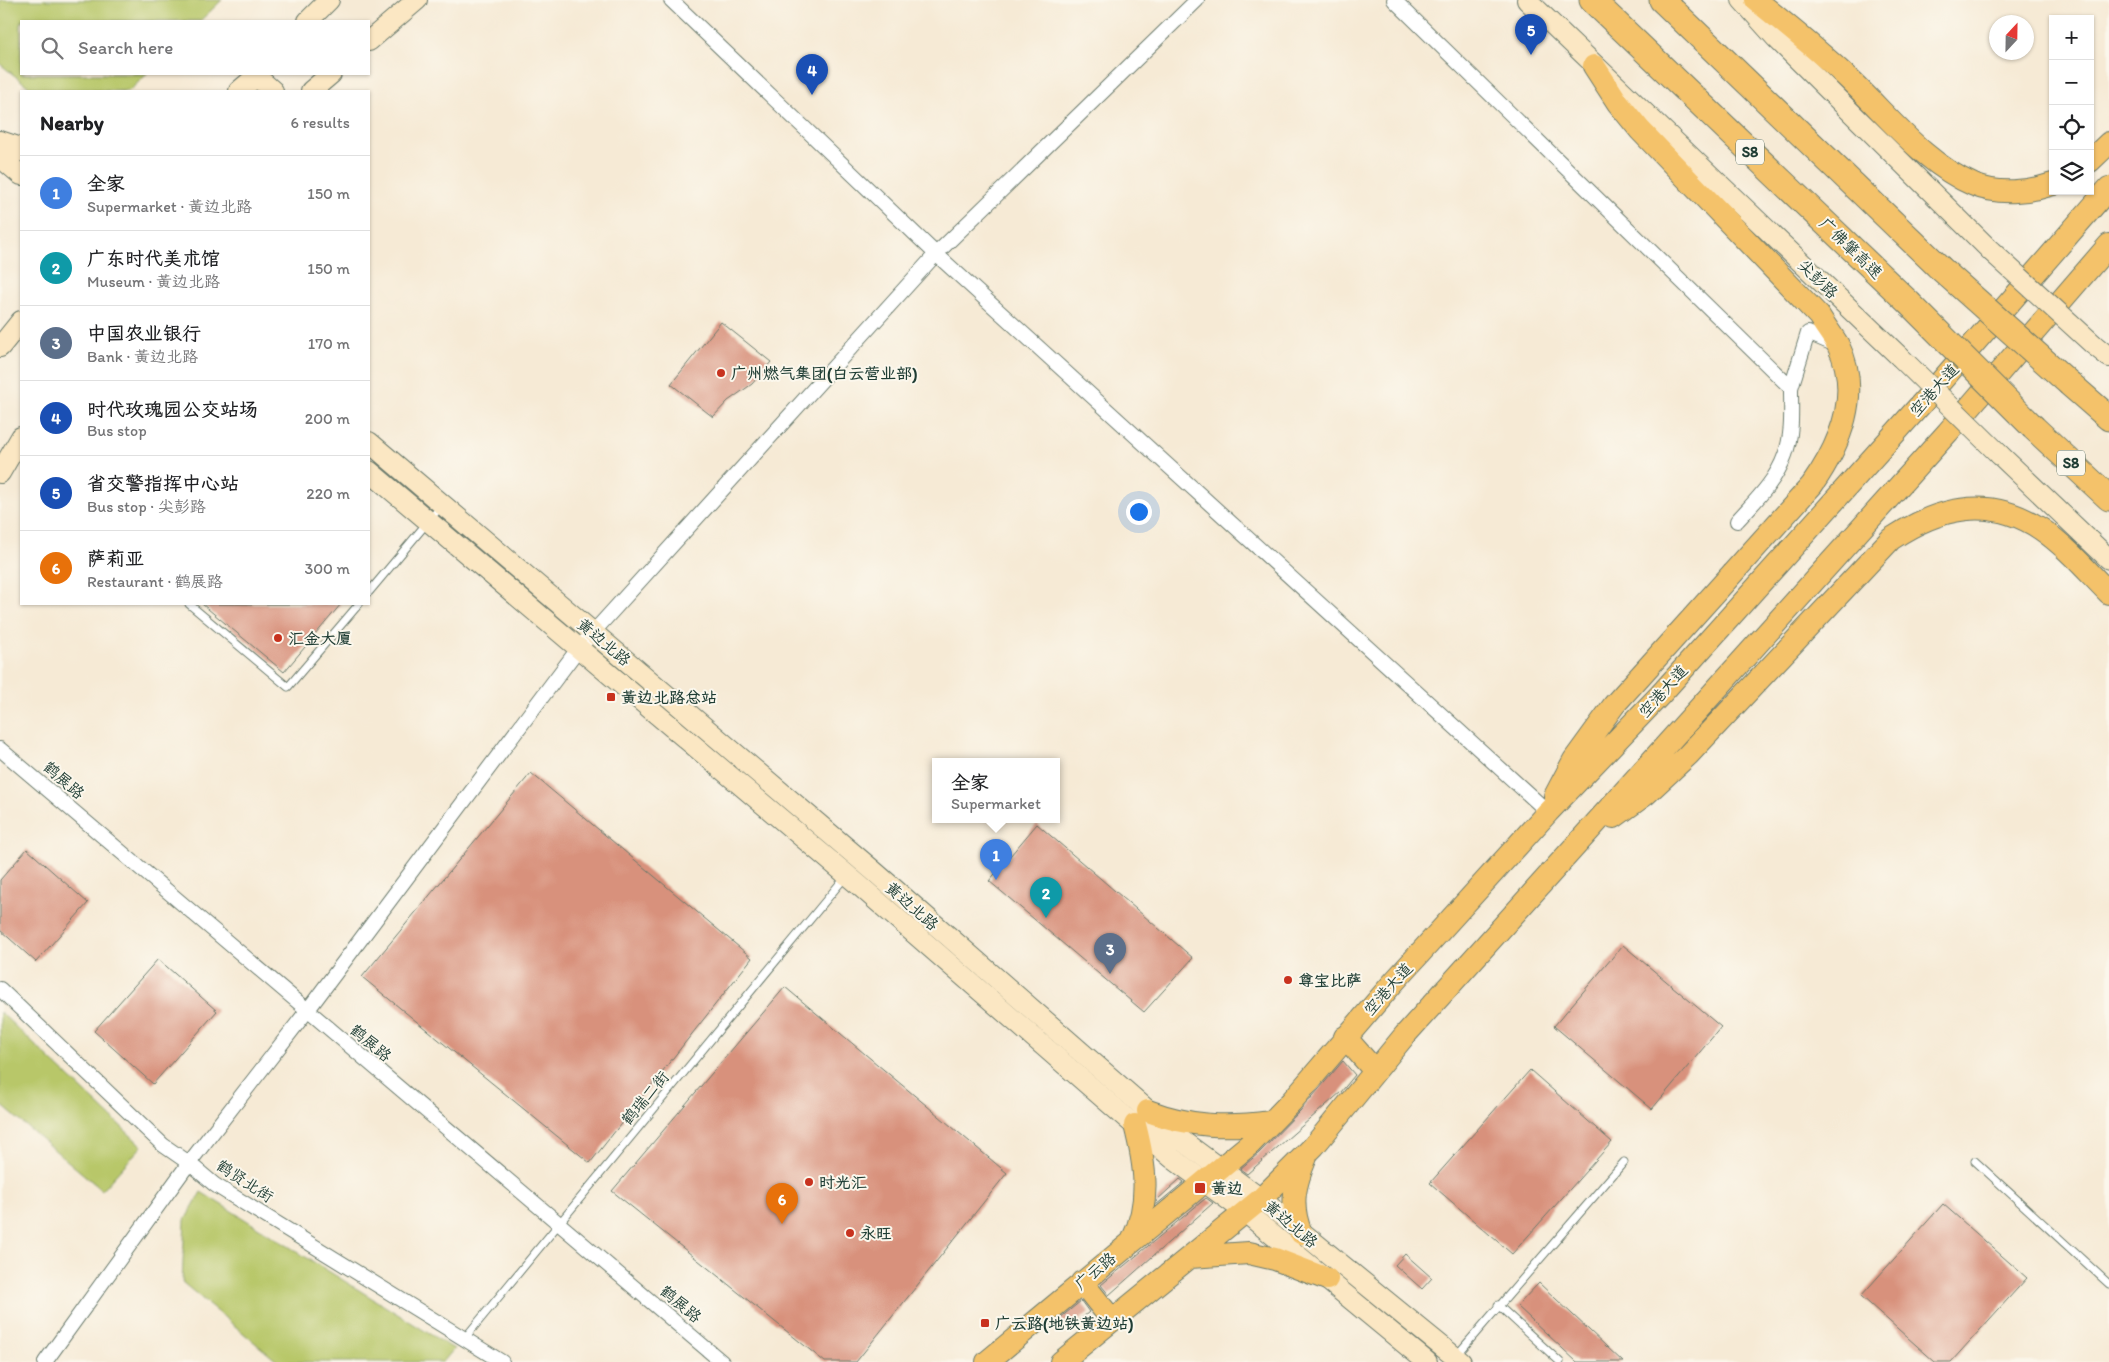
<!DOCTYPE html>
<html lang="en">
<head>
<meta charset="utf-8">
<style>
  :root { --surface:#fff; --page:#f2f2f2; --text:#202124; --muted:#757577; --line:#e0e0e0; --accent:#ea580c }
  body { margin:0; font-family:Itim,"LXGW WenKai TC",sans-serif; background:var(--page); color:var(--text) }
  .controls { position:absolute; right:15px; top:15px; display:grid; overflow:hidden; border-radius:0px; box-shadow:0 1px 4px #0004 }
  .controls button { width:45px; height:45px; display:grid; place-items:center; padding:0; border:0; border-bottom:1px solid var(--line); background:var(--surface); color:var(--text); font:25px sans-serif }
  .compass { position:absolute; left:1989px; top:15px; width:45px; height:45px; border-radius:50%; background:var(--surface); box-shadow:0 1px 4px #0004; rotate:22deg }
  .you { position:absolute; left:1138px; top:511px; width:18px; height:18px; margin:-12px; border:4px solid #fff; border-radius:50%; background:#1a73e8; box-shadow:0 0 0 8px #1a73e833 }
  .badge { display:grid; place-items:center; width:32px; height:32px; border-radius:50%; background:var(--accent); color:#fff; font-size:16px; font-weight:700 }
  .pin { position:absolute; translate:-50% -41px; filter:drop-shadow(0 1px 2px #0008) }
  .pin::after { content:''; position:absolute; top:26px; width:18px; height:15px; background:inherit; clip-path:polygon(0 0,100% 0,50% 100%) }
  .popup { position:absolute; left:932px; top:758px; width:128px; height:65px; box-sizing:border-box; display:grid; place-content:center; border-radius:0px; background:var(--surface); filter:drop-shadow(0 1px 4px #0005); font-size:16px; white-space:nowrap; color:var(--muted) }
  .popup b { font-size:19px; color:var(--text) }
  .popup::after { content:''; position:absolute; left:50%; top:100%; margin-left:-10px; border:10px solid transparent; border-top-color:var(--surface) }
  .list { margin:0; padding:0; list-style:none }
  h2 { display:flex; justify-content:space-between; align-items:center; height:65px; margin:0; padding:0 20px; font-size:21px }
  h2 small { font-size:16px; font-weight:400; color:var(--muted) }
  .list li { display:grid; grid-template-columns:32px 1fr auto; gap:15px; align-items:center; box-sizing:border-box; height:75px; padding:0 20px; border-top:1px solid var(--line) }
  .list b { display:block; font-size:19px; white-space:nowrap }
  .list p { margin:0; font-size:16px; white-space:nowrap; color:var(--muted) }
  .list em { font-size:16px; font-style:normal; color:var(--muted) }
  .icon { flex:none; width:28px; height:28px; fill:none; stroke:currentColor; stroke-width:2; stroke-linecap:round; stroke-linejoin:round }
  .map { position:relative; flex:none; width:2109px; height:1362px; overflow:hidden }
  .search { position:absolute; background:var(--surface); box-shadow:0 1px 4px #0004; left:20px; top:20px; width:350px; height:55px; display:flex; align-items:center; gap:12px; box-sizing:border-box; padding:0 18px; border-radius:0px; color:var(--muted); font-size:19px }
  .panel { position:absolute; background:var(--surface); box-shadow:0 1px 4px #0004; left:20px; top:90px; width:350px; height:515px; border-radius:0px }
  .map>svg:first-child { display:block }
  .green { fill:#b8c769; stroke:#6c824e }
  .building { fill:#d8917c }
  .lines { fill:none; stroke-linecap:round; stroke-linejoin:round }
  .lane-casing { stroke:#6a7a6c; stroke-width:9 }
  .street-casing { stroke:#6a7a6c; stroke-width:16 }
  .secondary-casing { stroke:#6a7a6c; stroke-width:22 }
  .primary-casing { stroke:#6a7a6c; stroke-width:24 }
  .highway-casing { stroke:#6a7a6c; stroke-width:27 }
  .lane { stroke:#fff; stroke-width:7 }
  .street { stroke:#fff; stroke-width:14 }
  .secondary { stroke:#fbe7c3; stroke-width:20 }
  .primary { stroke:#f4c26a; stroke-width:22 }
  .highway { stroke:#f4c26a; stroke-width:25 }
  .secondary-bridge-casing { stroke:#6a7a6c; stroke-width:22; stroke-linecap:butt }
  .highway-bridge-casing { stroke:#6a7a6c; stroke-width:27; stroke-linecap:butt }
  .secondary-bridge { stroke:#fbe7c3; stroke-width:20 }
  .highway-bridge { stroke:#f4c26a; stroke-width:25 }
  .poi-dot { fill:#c8321e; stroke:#fbf7ec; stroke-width:2 }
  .labels { text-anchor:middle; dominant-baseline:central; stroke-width:4; stroke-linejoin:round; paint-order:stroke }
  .shield { fill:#fbf7ec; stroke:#61756b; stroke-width:1 }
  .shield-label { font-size:15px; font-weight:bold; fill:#1f3d34 }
  .street-label { font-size:16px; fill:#1f3d34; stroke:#fbf7ec }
  .poi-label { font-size:16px; font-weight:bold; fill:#1f3d34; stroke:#fbf7ec; text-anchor:start }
</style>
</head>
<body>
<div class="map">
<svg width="2109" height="1362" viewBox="0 0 2109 1362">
  <rect width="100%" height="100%" fill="#fbf7ec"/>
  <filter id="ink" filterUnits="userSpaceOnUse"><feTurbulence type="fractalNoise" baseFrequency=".02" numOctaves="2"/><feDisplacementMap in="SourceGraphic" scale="10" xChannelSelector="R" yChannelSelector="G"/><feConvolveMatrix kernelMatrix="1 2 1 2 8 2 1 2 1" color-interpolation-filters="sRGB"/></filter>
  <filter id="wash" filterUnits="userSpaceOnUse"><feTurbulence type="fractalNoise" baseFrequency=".0096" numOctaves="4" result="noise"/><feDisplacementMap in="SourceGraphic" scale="20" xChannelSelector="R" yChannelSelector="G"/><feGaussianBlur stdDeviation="1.12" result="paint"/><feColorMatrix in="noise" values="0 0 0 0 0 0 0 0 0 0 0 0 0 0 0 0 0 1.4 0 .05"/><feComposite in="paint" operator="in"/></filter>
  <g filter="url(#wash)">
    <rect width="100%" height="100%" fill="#f6ead5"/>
    <path class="green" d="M0 0H222L200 21H21V74H147L129 91H34L0 64Z
      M0 1012 142 1146 102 1190 0 1104Z
      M201 1192 454 1349 443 1362H278L182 1282 185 1220Z"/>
    <g id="blocks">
      <path class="building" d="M721 322 771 362 752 384 728 401 713 417 671 384Z
        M202 604H341L284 672Z
        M531 773 752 958 590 1163 362 977Z
        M1037 824 1193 958 1144 1012 989 881Z
        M27 849 88 903 36 962 0 930V880Z
        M1623 945 1721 1027 1652 1109 1554 1026Z
        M158 959 217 1011 153 1084 94 1031Z
        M785 987 1007 1173 856 1362H825L612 1191Z
        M1343 1061 1355 1075 1341 1092 1247 1174 1240 1169 1259 1153 1300 1111Z
        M1530 1070 1612 1142 1512 1254 1430 1183Z
        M1180 1179 1184 1182 1156 1205 1157 1200Z
        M1206 1198 1213 1203 1109 1295 1101 1285Z
        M1943 1204 2027 1278 1951 1362H1935L1861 1296Z
        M1405 1254 1432 1278 1422 1289 1395 1265Z
        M1539 1283 1623 1362H1577L1517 1306Z
        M1081 1301 1089 1312 1069 1329 1060 1318Z"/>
    </g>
  </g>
  <g filter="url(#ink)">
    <use href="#blocks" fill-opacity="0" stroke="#6a7a6c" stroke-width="1"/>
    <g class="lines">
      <defs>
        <path id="lane" d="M369 592 442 505
          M189 604 288 687 359 604
          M1975 1161 2109 1284
          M1498 1305 1560 1362
          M464 1339 846 876
          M1456 1356 1624 1162"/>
        <path id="street" d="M671 0 936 254 1548 812
          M1394 0 1791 388C1791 410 1793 434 1785 455 1776 481 1755 501 1737 521
          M1791 388 1808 333 1836 345
          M0 749 722 1362
          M0 989 163 1145 189 1163 215 1185 502 1362
          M45 1362 189 1163 307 1011 578 649 936 254 1197 0"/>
        <path id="secondary" d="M1527 0 1900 357
          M1742 0 1776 38 1991 251
          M308 21 329 0
          M369 41 417 0
          M256 76 273 91
          M239 91 259 74
          M311 91 331 74
          M0 141 15 146 21 151
          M0 157 21 175
          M2094 345 2109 357
          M0 347 21 321
          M369 442 876 873 1184 1142 1261 1199 1461 1362
          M1999 454 2109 559
          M369 471 860 886 1172 1158 1245 1212 1427 1362
          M0 473 21 437"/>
        <path id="primary" d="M1756 0C1789 27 1822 53 1852 82 1890 118 1925 164 1974 185 1998 195 2029 192 2053 184
          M2090 161 2109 143
          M1555 796 1574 760 1614 705 1812 485C1840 445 1862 393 1838 345 1832 335 1825 326 1819 316L1640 130 1618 103 1594 66
          M1614 817 1646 794 1688 755 1891 539C1939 507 1990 495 2041 529 2066 546 2088 572 2109 593
          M1345 1037 1375 1071
          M1148 1111C1190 1127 1227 1128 1271 1122
          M1301 1233C1289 1204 1295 1184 1306 1157
          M1133 1239C1151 1201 1145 1164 1135 1125
          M1190 1257 1249 1253 1275 1259 1327 1279
          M1082 1282 1112 1320
          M987 1362 1250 1144 1291 1102 1392 984 1548 812 1660 695 1923 402 2109 188
          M1061 1362 1261 1199 1314 1146 1405 1035 1948 432 2109 245"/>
        <path id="highway" d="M1592 0 1909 303
          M1662 0 1939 267
          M2070 384 2109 418
          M2034 428 2109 498"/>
      </defs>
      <use href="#lane" class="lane-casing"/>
      <use href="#street" class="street-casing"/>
      <use href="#secondary" class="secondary-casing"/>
      <use href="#primary" class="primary-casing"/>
      <use href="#highway" class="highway-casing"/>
      <use href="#lane" class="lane"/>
      <use href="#street" class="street"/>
      <use href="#secondary" class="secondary"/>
      <use href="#primary" class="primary"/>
      <use href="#highway" class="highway"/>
      <defs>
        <path id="secondary-bridge" d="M1991 251 2094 345
          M1900 357 1999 454"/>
        <path id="highway-bridge" d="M1939 267 2070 384
          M1909 303 2034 428"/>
      </defs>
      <use href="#secondary-bridge" class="secondary-bridge-casing"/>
      <use href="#highway-bridge" class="highway-bridge-casing"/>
      <use href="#secondary-bridge" class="secondary-bridge"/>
      <use href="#highway-bridge" class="highway-bridge"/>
    </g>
  </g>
  <g class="poi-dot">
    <circle cx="721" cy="373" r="5"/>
    <circle cx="278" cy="638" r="5"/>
    <rect x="606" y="692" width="10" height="10" rx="2.5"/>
    <circle cx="1288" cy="980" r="5"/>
    <circle cx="809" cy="1182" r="5"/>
    <rect x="1194" y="1182" width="12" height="12" rx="2.5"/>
    <circle cx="850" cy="1233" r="5"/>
    <rect x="980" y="1318" width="10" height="10" rx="2.5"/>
  </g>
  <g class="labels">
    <g class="shield">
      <rect x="1736" y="139.5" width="28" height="25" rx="4"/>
      <rect x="2057" y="450.5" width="28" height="25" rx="4"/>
    </g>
    <g class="shield-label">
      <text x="1750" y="152">S8</text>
      <text x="2071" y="463">S8</text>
    </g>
    <g class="street-label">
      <text transform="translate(1851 248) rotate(44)">广佛肇高速</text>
      <text transform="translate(1818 279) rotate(44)">尖彭路</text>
      <text transform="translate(1934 390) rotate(-48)">空港大道</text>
      <text transform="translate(604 642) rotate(40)">黄边北路</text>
      <text transform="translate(1663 691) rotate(-48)">空港大道</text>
      <text transform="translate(64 780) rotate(41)">鹤展路</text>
      <text transform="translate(912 906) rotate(41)">黄边北路</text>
      <text transform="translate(1388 989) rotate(-48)">空港大道</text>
      <text transform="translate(371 1043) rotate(40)">鹤展路</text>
      <text transform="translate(645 1098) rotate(-50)">鹤瑞二街</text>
      <text transform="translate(245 1181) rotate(33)">鹤贤北街</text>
      <text transform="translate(1291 1224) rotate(40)">黄边北路</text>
      <text transform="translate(1095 1271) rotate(-40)">广云路</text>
      <text transform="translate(681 1304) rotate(40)">鹤展路</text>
    </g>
    <g class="poi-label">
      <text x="731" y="373">广州燃气集团(白云营业部)</text>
      <text x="288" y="638">汇金大厦</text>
      <text x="621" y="697">黄边北路总站</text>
      <text x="1298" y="980">尊宝比萨</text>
      <text x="819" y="1182">时光汇</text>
      <text x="1211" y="1188">黄边</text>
      <text x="860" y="1233">永旺</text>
      <text x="995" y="1323">广云路(地铁黄边站)</text>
    </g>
  </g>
</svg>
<div class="controls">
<button>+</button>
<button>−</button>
<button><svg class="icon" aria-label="locate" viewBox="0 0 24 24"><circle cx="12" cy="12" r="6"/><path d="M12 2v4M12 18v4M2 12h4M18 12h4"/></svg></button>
<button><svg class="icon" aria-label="layers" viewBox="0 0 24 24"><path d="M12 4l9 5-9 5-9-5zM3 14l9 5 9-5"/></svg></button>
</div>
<svg class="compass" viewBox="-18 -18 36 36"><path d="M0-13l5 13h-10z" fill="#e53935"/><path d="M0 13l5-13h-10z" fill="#757577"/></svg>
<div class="you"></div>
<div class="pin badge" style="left:996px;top:880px;background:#3f7fe0">1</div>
<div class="popup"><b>全家</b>Supermarket</div>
<div class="pin badge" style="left:1046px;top:918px;background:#0f9aa8">2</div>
<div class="pin badge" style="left:1110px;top:974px;background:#5c6f8a">3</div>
<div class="pin badge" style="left:812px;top:95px;background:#1a4fb4">4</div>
<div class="pin badge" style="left:1531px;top:55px;background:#1a4fb4">5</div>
<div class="pin badge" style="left:782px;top:1224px;background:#e8710a">6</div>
<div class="search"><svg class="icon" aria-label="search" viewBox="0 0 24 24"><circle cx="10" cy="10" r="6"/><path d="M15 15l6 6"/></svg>Search here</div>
<section class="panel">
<h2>Nearby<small>6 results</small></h2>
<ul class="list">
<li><span class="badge" style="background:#3f7fe0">1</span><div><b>全家</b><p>Supermarket · 黄边北路</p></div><em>150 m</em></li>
<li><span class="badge" style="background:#0f9aa8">2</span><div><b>广东时代美术馆</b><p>Museum · 黄边北路</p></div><em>150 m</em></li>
<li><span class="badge" style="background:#5c6f8a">3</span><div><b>中国农业银行</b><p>Bank · 黄边北路</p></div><em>170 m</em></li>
<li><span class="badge" style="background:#1a4fb4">4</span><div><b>时代玫瑰园公交站场</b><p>Bus stop</p></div><em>200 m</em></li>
<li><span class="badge" style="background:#1a4fb4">5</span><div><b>省交警指挥中心站</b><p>Bus stop · 尖彭路</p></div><em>220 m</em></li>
<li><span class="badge" style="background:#e8710a">6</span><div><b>萨莉亚</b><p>Restaurant · 鹤展路</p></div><em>300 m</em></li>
</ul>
</section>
</div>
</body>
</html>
